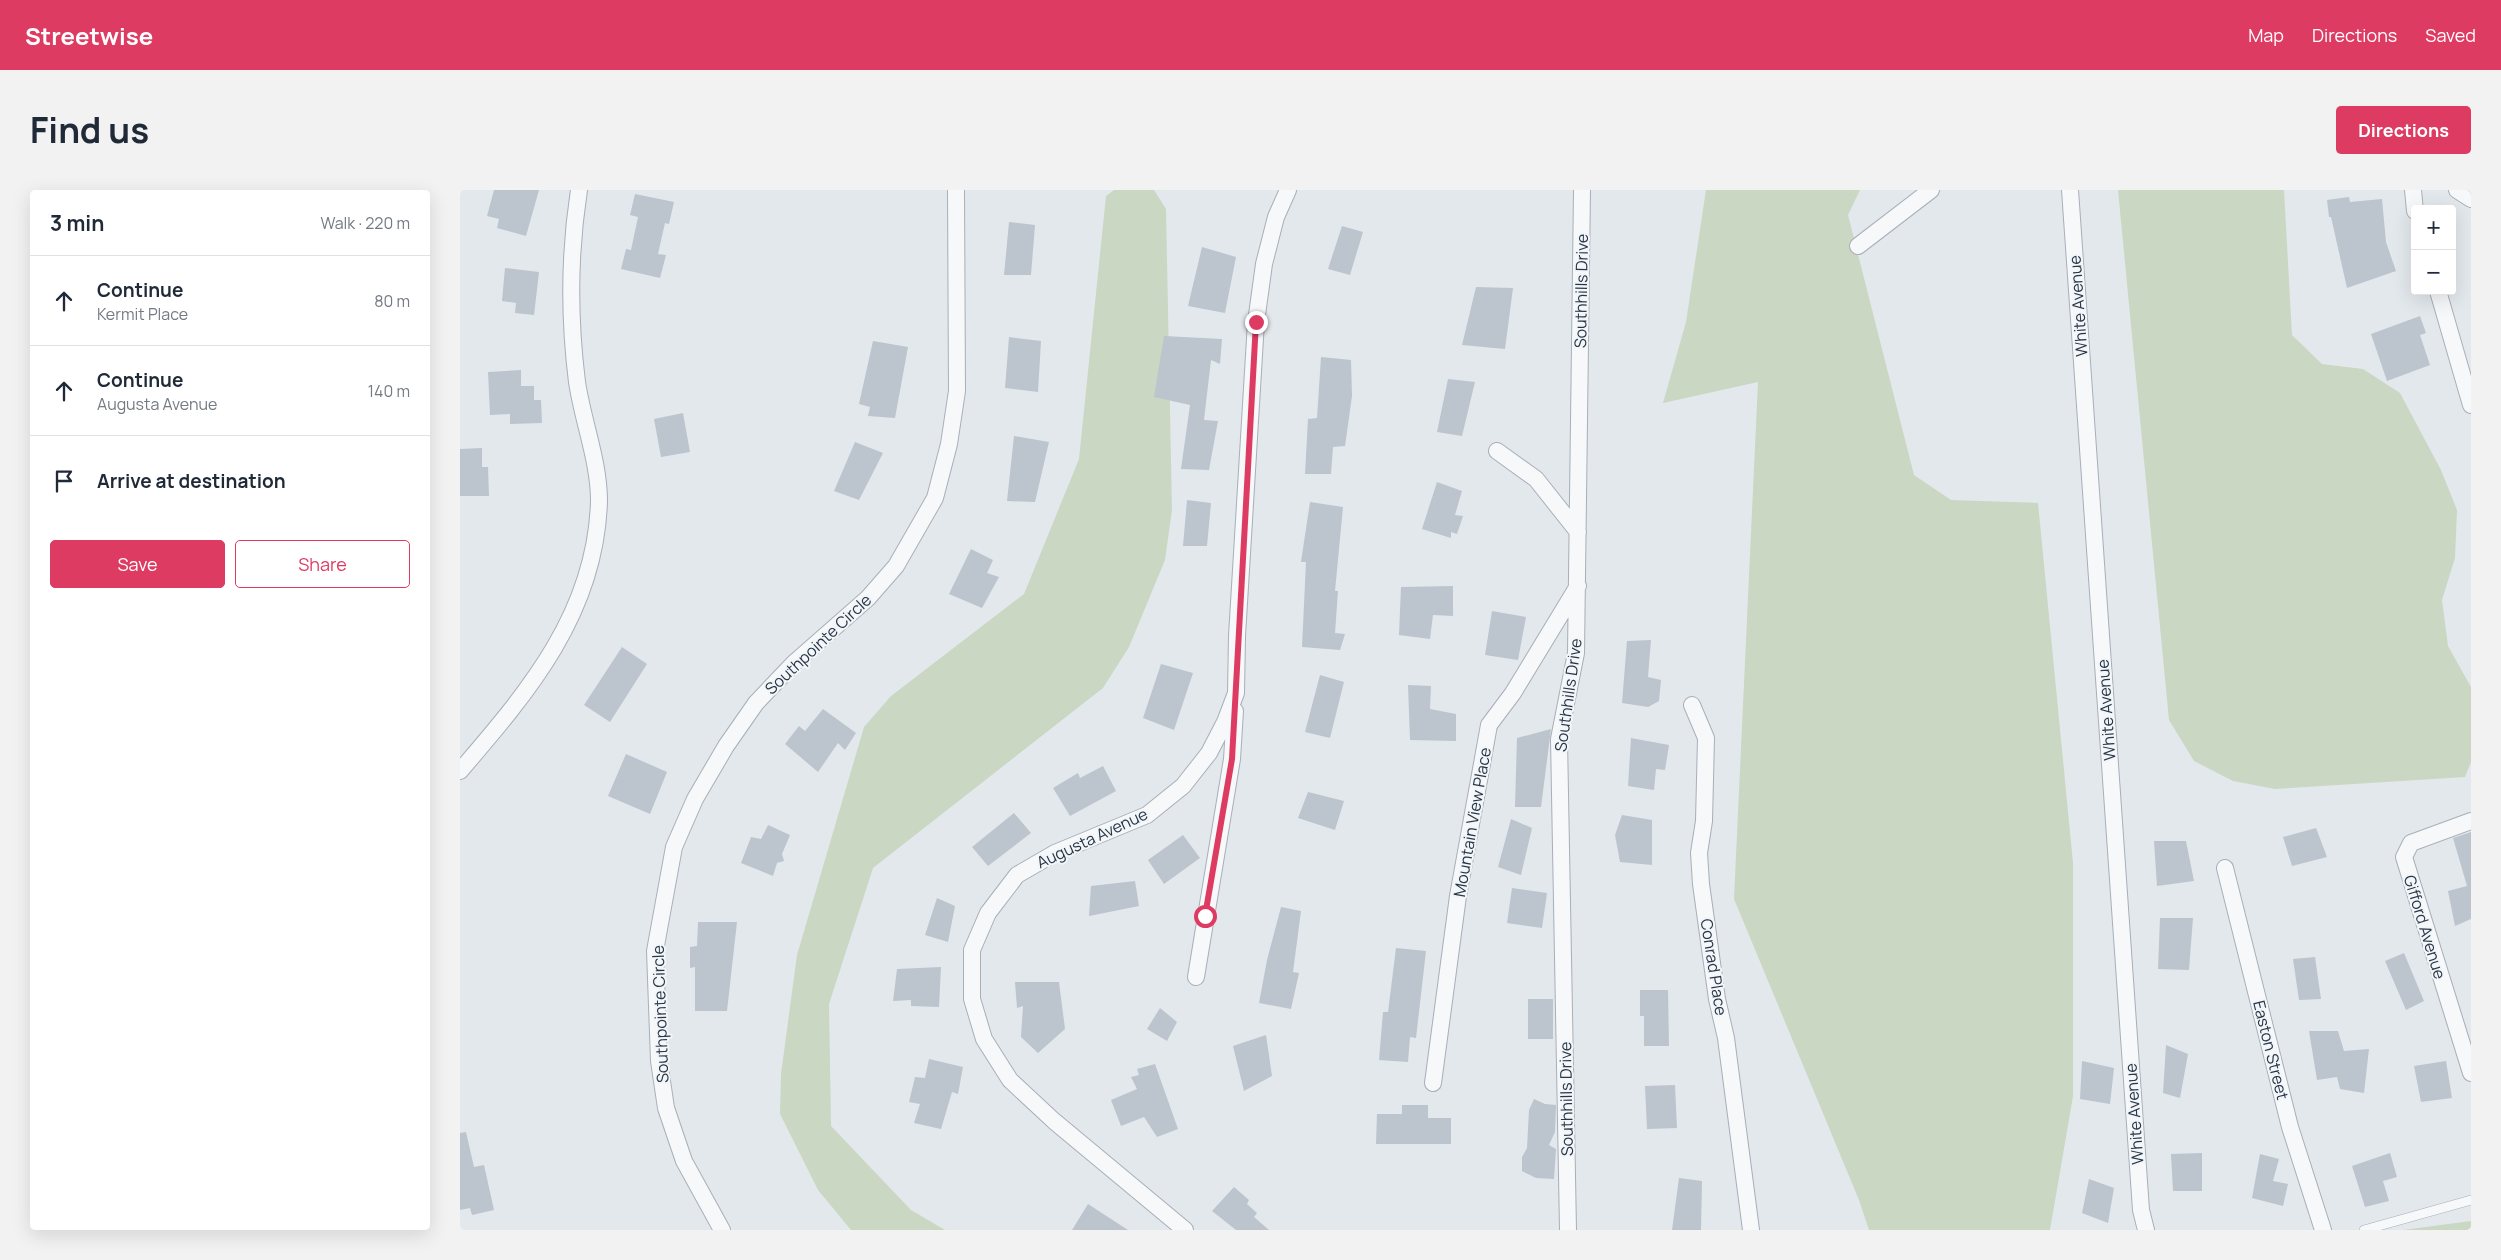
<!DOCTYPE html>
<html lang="en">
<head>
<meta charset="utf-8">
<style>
  :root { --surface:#fff; --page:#f2f2f3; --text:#1f2937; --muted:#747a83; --line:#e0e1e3; --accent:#de3b63 }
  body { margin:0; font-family:Manrope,sans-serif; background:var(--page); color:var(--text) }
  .controls { position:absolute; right:15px; top:15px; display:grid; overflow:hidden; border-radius:5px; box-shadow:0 5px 20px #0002 }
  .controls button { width:45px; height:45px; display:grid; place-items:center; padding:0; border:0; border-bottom:1px solid var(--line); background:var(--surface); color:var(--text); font:25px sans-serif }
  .stop { position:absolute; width:15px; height:15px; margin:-11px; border:4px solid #de3b63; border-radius:50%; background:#fff }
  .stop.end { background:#de3b63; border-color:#fff; box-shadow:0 1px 5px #0008 }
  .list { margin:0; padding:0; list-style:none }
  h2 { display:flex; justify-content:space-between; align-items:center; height:65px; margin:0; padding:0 20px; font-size:21px }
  h2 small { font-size:16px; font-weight:400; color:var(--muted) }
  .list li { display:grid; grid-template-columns:32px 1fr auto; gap:15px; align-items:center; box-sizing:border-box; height:90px; padding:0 20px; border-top:1px solid var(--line) }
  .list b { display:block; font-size:19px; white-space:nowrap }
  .list p { margin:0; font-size:16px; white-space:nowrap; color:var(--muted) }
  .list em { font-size:16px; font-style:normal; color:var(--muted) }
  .actions { display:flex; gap:10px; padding:15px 20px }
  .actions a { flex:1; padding:11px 0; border:1px solid var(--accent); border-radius:5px; text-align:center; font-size:18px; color:var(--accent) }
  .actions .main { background:var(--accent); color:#fff }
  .icon { flex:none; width:28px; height:28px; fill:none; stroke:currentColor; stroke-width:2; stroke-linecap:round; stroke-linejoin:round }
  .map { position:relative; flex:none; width:2011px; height:1040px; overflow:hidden; border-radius:5px }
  header { display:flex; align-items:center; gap:30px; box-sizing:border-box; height:70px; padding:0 25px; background:var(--accent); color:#fff }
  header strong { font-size:24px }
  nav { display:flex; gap:28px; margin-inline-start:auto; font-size:18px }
  .intro { display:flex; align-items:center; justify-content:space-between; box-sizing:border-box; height:120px; padding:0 30px }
  h1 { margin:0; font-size:35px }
  .button { padding:12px 22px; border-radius:5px; background:var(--accent); color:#fff; font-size:18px; font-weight:700 }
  main { display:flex; gap:30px; padding:0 30px }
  aside { flex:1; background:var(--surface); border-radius:5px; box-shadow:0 5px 20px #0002 }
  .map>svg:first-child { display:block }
  .green { fill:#cad7c3 }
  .building { fill:#bcc4cd }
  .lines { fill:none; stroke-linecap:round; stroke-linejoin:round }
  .service-casing { stroke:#a7afb8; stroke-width:10 }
  .minor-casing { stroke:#a7afb8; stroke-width:18 }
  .service { stroke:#f6f8fa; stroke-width:9 }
  .minor { stroke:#f6f8fa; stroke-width:16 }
  .route { stroke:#de3b63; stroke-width:6 }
  .labels { text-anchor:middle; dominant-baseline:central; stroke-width:4; stroke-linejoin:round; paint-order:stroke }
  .street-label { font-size:16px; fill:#283647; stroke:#f3f6f9 }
</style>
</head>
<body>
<header>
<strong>Streetwise</strong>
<nav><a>Map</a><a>Directions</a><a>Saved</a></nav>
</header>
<div class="intro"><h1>Find us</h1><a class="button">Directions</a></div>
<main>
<aside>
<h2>3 min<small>Walk · 220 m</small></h2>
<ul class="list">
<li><svg class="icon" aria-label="ahead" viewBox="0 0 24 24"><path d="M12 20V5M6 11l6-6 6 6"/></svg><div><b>Continue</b><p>Kermit Place</p></div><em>80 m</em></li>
<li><svg class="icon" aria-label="ahead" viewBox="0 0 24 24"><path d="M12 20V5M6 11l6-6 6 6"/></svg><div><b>Continue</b><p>Augusta Avenue</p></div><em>140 m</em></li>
<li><svg class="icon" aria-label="arrive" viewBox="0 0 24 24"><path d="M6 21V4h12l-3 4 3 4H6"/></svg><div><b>Arrive at destination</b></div></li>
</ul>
<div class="actions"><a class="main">Save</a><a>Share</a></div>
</aside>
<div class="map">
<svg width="2011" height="1040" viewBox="0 0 2011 1040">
  <rect width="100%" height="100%" fill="#e3e8ed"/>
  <path class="green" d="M654 0H694L706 19 712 320 705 370 669 457 643 498 413 678 369 814 371 936 451 1020 485 1040H391L358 1000 320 924 321 884 337 765 404 537 431 506 564 404 619 269 646 6Z
    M1246 0H1400L1388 25 1454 285 1491 310 1578 313 1613 673V906L1590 1040H1409L1399 1010 1274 709 1298 192 1203 213 1226 132Z
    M1658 0H1824L1832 145 1862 174 1903 179 1940 203 1981 280 1997 320 1995 368 1982 410 1988 456 2011 497V572L2005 587 1815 599 1773 591 1734 571 1709 530Z
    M2011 1031V1040H1943Z"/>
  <path class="building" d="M34 0H79L66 46 37 38 39 29 27 26Z
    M175 4 214 12 209 34 205 33 198 64 206 65 200 88 161 79 166 59 171 60 178 27 170 25Z
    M1889 7 1890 12 1922 9 1926 52 1936 81 1887 98 1871 27H1869L1867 10Z
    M549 32 575 35 571 85H544Z
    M882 36 903 42 890 85 868 79Z
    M742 57 776 67 765 123 728 116Z
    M45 78 79 82 74 125 55 123 56 113 42 111Z
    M1016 97 1053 98 1045 159 1002 155Z
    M1960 126 1966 143 1960 145 1970 175 1927 191 1911 144Z
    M704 146 762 149 760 174 751 170 744 230 758 231 749 280 721 279 730 215 694 207Z
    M549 147 581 151 578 202 545 198Z
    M413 151 448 157 435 228 408 226 410 217 399 214Z
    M861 167 891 170 892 206 885 256 873 257 871 284H845L848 229 857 228Z
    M61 180V196H74V210H81L82 233 50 234V224L30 225 28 182Z
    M988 189 1015 192 1002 246 977 242Z
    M223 223 230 262 201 267 194 229Z
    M554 246 589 252 575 312 547 311Z
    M395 252 423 263 399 310 374 301Z
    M22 258V277H28L29 306H0V259Z
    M977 292 1002 301 995 325 1003 326 997 344 991 342V348L962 339Z
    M727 310 751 313 747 356H723Z
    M850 312 883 317 875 401H878L875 443 885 444 880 460 842 457 846 372H841Z
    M511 359 533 370 527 383 539 387 522 418 489 404Z
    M993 396V426L973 425 970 449 939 445 941 397Z
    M1032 421 1066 427 1058 470 1025 465Z
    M1191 450 1188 487 1201 490 1199 511 1188 517 1162 513 1167 451Z
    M162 457 187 474 150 532 124 515Z
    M701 474 733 483 714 540 683 528Z
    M860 485 884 492 870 548 845 542Z
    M948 495 971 496 970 519 996 524V551L950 550Z
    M363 519 396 543 385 560 378 553 358 582 325 554 339 536 345 541Z
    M1091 539 1081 617H1055L1057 548Z
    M1171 548 1209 555 1205 580 1196 579 1194 600 1168 596Z
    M166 564 207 582 190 624 148 606Z
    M643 576 656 601 610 626 593 598 618 583 620 588Z
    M848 602 884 611 875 640 838 628Z
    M554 623 571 643 528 676 512 657Z
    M1162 625 1192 630V675L1160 672 1155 645Z
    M1051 629 1072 638 1061 685 1038 677Z
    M308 635 330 645 322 664 324 671 317 673 313 686 281 673 291 647 301 649Z
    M1856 638 1867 667 1832 676 1823 647Z
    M2011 642V729L1995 736 1988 701 2007 696 1993 648Z
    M723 645 740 668 704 694 688 670Z
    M1694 651H1726L1734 691 1697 696Z
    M675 691 679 716 629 726 631 696Z
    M1052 698 1087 703 1082 738 1047 733Z
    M477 708 495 716 488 752 465 745Z
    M821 717 841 721 833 782 839 783 831 819 799 813 807 770Z
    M1700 728H1733L1729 780 1698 779Z
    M238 732H277L267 821H235V777L230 778V757L237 756Z
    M936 758 966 761 956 848 950 847 948 872 919 870 923 822H928Z
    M1944 763 1964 811 1946 820 1925 771Z
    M1855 767 1861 809 1839 810 1833 769Z
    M481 777 479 817 451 816V810L433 811 437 779Z
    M555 792H599L605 839 578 863 561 847 563 816 557 818Z
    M1180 800H1208L1209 856H1184V826H1180Z
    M1068 809H1093V849H1068Z
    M700 818 717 832 707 851 687 839Z
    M1849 841H1878L1884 861 1909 859 1904 903 1880 899 1877 887 1857 890Z
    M806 845 812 886 784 901 773 856Z
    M1706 855 1728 864 1720 908 1703 903Z
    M469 869 503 877 498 904 492 902 481 939 454 933 460 914 449 912 455 887 465 888Z
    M1622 871 1654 878 1650 914 1620 909Z
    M1986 871 1992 908 1961 912 1954 876Z
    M695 874 718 939 697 947 684 927 661 936 651 910 677 899 671 887 679 885 677 879Z
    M1215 895 1217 938 1187 939 1185 896Z
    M1074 909 1085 914 1096 915 1095 942 1089 955 1096 959 1094 989 1076 988 1062 981V967L1067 958 1069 920Z
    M942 915H968V928H991V954H916L917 924H942Z
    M6 942 14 977 24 975 34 1020 12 1025 10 1018 0 1020V943Z
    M1742 963V1001H1713L1711 964Z
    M1930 963 1937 987 1923 991 1929 1011 1905 1017 1892 976Z
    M1800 964 1819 969 1813 991 1828 994 1823 1016 1792 1008Z
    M1219 988 1242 991 1241 1040H1212Z
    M1629 989 1654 998 1648 1033 1622 1023Z
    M774 997 789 1010 787 1014 797 1023 794 1027 809 1040H776L752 1021Z
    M628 1014 668 1040H612Z"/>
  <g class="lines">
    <defs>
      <path id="service" d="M1904 1040 2011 1010"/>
      <path id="minor" d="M1610 0 1681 1020 1686 1040
        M1953 0 1955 21
        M1997 0 2011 9
        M1398 56 1471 0
        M1978 101 2011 215
        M1037 261 1076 289 1118 342
        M1232 515 1246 548 1244 631 1239 663 1241 694 1257 809 1266 848 1291 1040
        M0 581C69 501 136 422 139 311 139 271 123 232 117 192 109 128 109 64 119 0
        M2011 631 1951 653 1944 667 2011 883
        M1765 678 1830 937 1863 1040
        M736 787 772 569 775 521
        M973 893 998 706 1029 535 1053 503 1118 396
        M262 1040 224 971 206 918 199 871 195 761 214 657 235 609 266 556 296 513 334 473 408 408 436 376 475 308 489 254 497 201 496 0
        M725 1040 594 931 550 890 524 849 512 809V760L528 723 557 685 595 663 687 625 723 596 749 563 765 532 776 503 777 446 796 132 804 74 816 27 828 0
        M1108 1040 1099 549 1116 463 1122 0"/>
    </defs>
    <use href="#service" class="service-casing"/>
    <use href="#minor" class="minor-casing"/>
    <use href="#service" class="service"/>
    <use href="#minor" class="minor"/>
  </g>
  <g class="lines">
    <path class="route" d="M745 726 772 569 796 132"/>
  </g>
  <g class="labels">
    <g class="street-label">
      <text transform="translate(1121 101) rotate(-89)">Southhills Drive</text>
      <text transform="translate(1618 116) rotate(-94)">White Avenue</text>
      <text transform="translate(358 454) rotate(-43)">Southpointe Circle</text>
      <text transform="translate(1108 505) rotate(-82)">Southhills Drive</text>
      <text transform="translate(1646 520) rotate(-94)">White Avenue</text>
      <text transform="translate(1012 632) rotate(-80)">Mountain View Place</text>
      <text transform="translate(632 648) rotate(-25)">Augusta Avenue</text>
      <text transform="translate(1965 737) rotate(73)">Gifford Avenue</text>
      <text transform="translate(1254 777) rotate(81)">Conrad Place</text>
      <text transform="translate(200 824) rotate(-92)">Southpointe Circle</text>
      <text transform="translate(1811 860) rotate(76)">Easton Street</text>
      <text transform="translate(1106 909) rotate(-91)">Southhills Drive</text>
      <text transform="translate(1674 924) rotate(-94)">White Avenue</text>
    </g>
  </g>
</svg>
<div class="controls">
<button>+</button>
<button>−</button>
</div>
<div class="stop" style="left:745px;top:726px"></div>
<div class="stop end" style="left:796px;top:132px"></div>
</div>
</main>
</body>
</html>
